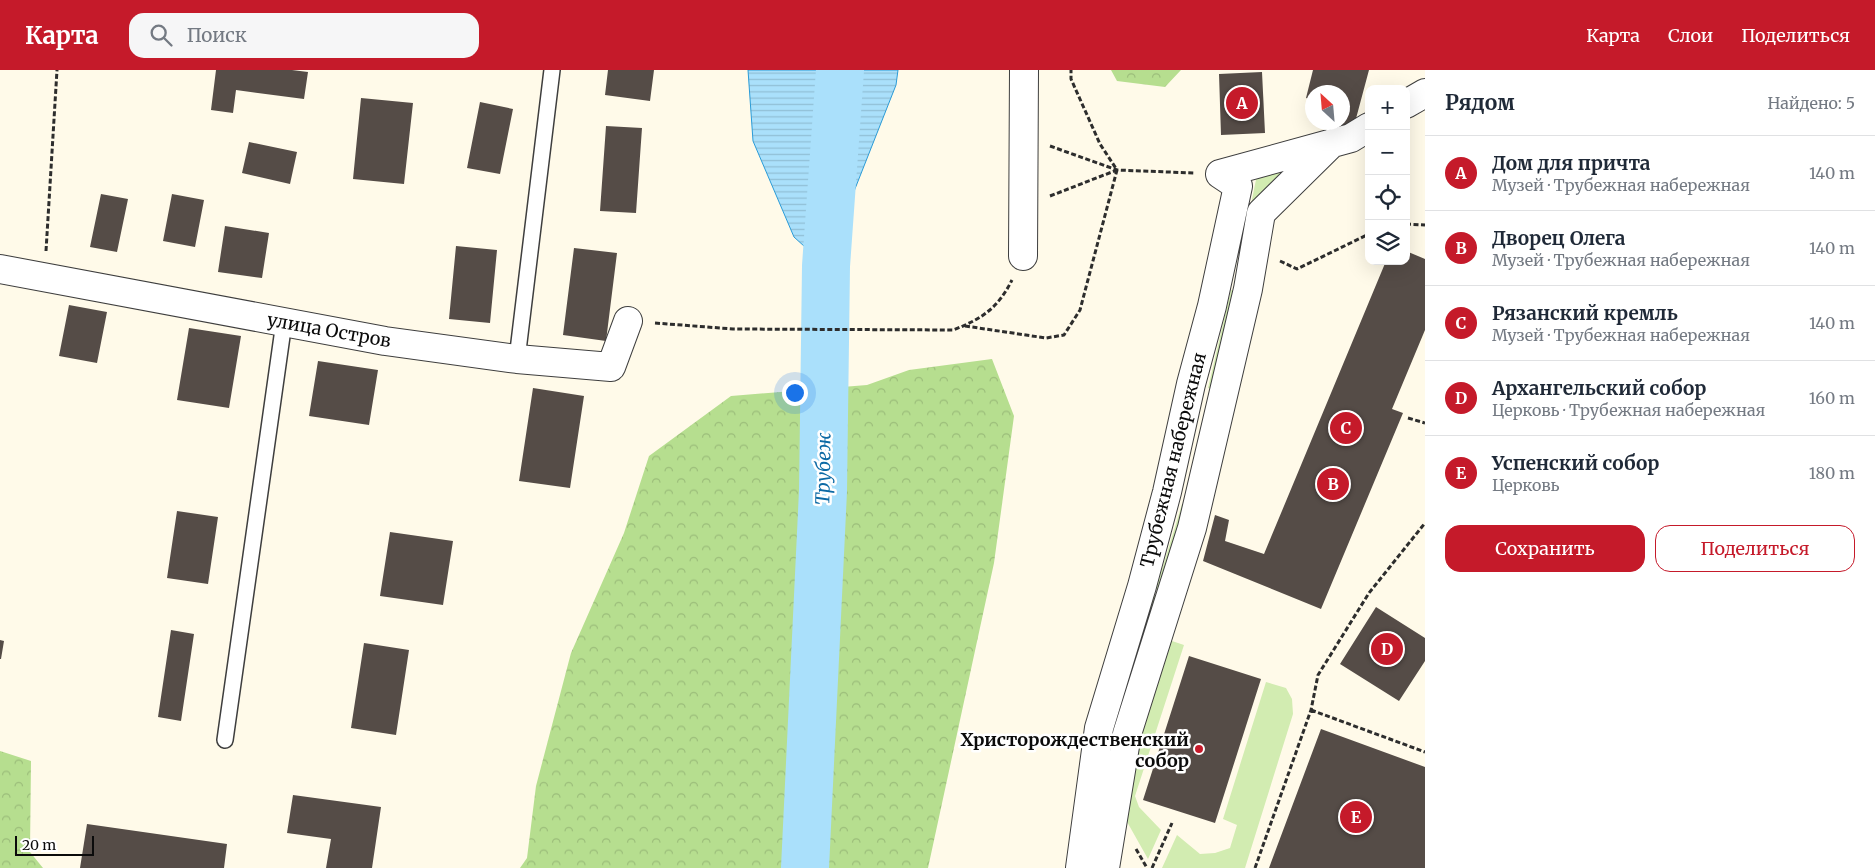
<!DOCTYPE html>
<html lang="ru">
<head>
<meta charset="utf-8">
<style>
  :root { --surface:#fff; --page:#f6f6f7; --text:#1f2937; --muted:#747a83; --line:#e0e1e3; --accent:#c51a2a }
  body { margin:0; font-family:Merriweather,serif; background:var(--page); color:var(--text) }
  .controls { position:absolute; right:15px; top:15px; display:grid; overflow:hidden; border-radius:10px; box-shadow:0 5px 20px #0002 }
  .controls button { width:45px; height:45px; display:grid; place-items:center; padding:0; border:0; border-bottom:1px solid var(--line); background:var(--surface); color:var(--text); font:25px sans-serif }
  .compass { position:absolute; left:1305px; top:15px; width:45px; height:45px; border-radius:50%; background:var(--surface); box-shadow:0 5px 20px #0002; rotate:334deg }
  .scale { position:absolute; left:15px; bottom:12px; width:79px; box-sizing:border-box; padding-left:5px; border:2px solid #0b0b0b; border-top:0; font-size:14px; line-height:18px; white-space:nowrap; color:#0b0b0b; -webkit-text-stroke:4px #fff; paint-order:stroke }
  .you { position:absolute; left:794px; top:322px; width:18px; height:18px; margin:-12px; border:4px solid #fff; border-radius:50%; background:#1a73e8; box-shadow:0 0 0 8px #1a73e833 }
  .badge { display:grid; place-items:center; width:32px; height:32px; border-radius:50%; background:var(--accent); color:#fff; font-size:16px; font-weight:700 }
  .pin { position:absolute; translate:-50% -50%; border:2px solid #fff; box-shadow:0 1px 5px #0006 }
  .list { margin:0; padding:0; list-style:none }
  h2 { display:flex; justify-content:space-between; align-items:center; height:65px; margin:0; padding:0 20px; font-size:21px }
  h2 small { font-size:16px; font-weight:400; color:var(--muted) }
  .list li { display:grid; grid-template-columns:32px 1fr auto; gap:15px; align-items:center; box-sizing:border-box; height:75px; padding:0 20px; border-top:1px solid var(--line) }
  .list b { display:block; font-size:19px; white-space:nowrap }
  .list p { margin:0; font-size:16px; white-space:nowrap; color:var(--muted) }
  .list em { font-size:16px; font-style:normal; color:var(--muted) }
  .actions { display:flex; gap:10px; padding:15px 20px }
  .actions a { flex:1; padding:11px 0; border:1px solid var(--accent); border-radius:15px; text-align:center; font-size:18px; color:var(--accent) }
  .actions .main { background:var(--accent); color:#fff }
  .icon { flex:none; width:28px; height:28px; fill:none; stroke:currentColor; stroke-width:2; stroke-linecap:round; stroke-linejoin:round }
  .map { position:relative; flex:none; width:1425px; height:798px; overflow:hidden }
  header { display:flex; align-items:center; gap:30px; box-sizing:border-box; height:70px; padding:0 25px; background:var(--accent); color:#fff }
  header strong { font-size:24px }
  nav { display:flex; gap:28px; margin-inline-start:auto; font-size:18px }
  .search { width:350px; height:45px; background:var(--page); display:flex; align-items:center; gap:12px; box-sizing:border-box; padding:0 18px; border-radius:15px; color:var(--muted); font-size:19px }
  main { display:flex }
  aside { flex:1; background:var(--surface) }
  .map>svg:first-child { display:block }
  .grass { fill:#d2ecb1 }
  .forest { fill:url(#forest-crowns) }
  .water { fill:url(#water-rules); stroke:#2b9bd7 }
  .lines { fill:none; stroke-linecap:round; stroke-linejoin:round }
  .river { stroke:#aae0fb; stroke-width:48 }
  .building { fill:#554c47 }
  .lane-casing { stroke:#3e3e3e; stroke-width:18 }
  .street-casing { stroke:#3e3e3e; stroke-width:30 }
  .path { stroke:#2d2d2d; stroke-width:3; stroke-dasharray:5 2.5; stroke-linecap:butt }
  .lane { stroke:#fff; stroke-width:15 }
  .street { stroke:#fff; stroke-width:28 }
  .poi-dot { fill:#c51a2a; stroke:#fff; stroke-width:2 }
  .labels { text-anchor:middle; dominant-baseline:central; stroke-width:5; stroke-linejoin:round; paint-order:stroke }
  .street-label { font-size:18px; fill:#0b0b0b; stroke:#fff }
  .poi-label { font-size:18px; font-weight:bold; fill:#0b0b0b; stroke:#fff; text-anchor:end }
  .water-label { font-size:19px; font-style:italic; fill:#0c6aa5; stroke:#fff }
</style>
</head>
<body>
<header>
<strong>Карта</strong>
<div class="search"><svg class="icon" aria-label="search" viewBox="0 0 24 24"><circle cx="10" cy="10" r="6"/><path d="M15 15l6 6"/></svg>Поиск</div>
<nav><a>Карта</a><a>Слои</a><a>Поделиться</a></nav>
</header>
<main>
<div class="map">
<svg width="1425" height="798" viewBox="0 0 1425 798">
  <defs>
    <pattern id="forest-crowns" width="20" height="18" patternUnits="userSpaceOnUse" patternTransform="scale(1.25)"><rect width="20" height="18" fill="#b6de8f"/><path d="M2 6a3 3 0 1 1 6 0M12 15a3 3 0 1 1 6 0" fill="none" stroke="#9bbd7a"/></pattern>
    <pattern id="water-rules" width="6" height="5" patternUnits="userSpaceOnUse" patternTransform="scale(1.25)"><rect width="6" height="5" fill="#aae0fb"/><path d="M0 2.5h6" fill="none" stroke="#91bfd6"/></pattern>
  </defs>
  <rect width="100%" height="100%" fill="#fffae9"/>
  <path class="grass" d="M1314 82 1250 139 1259 95Z
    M1231 220 1243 223 1220 321 1208 318Z
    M1182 434 1192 436 1167 523 1156 519Z
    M1153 525 1163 529 1136 611 1126 608Z
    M1163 568 1184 575 1135 726 1139 737 1161 760 1148 789 1126 750 1124 730Z
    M1266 612 1286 618 1292 629 1293 644 1245 798H1162L1177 765 1200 784 1215 783 1230 778 1237 755 1223 749Z"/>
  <path class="forest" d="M1111 0H1181L1165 17 1117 11Z
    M992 289 1014 346 994 493 928 798H520L527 788 536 716 571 583 624 463 649 386 731 326 867 315 909 300Z
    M0 681 31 691 30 782 43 798H0Z"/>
  <path class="water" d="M748 0H898L896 15 849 134 839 190 826 196 794 167 753 71Z"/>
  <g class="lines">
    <path class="river" d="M805 798 823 421 826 196 840 0"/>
  </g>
  <path class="building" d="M216 0H292L308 2 304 29 236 20 233 43 211 40Z
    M608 0H654L650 31 605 25Z
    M1313 0H1369L1354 56 1328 61 1326 52H1342V22H1312V30L1306 28Z
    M1262 2 1265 63 1221 65 1219 4Z
    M361 28 413 33 404 114 353 109Z
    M480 32 513 39 500 104 467 98Z
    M606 56 642 58 636 143 600 141Z
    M249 72 297 82 290 114 242 103Z
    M101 124 128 129 117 182 90 177Z
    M172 124 204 130 195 177 163 171Z
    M225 156 269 163 262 208 218 202Z
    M456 176 497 180 490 253 449 249Z
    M574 178 617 183 606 271 563 265Z
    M1406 181 1425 189V260L1392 339 1403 343 1321 539 1203 491 1215 445 1229 450 1225 471 1264 484 1386 191H1406Z
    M69 235 107 242 97 293 59 286Z
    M189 258 241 266 229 338 177 330Z
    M318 291 378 300 369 355 309 346Z
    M533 318 584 326 570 418 519 411Z
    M177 441 218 447 208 514 167 508Z
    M390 462 453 471 443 535 380 526Z
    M1376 537 1425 568V591L1399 631 1340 594Z
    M171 560 194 564 181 651 158 647Z
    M0 570 4 571 1 589H0Z
    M364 573 409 580 396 665 351 658Z
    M1189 586 1261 609 1215 753 1143 730Z
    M1321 659 1425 697V798H1269Z
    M293 725 381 737 372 798H326L331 769 287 763Z
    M87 754 227 774 224 798H80Z"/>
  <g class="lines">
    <defs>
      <path id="lane" d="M517 289 552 0
        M225 670 284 252"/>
      <path id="street" d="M1406 34 1425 23
        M1220 104 1351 68 1369 57
        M1023 186 1024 0
        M0 199 385 271 517 289 611 297 628 251
        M1080 798 1099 658 1142 516 1167 422 1191 314 1212 236 1238 116 1220 104
        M1105 798 1127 664 1192 458 1248 219 1261 143 1332 73"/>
    </defs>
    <use href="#lane" class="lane-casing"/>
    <use href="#street" class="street-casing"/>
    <path class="path" d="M1050 76 1117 100 1194 103
      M1050 126 1117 100
      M1406 154 1425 155
      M46 181 57 0
      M1280 191 1297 199 1369 164
      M655 253 733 259 953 260C982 249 998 238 1012 210
      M965 256 1046 268 1064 265 1080 240 1117 100 1100 74 1071 9V0
      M1408 348 1425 353
      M1311 640 1425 682
      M1136 779 1147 798
      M1152 798 1172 753
      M1255 798 1311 640 1318 605 1369 523 1425 453"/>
    <use href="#lane" class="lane"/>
    <use href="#street" class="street"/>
  </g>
  <circle class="poi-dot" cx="1199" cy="679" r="5"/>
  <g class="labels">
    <g class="street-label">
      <text transform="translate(329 260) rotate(10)">улица Остров</text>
      <text transform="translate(1173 390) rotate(-76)">Трубежная набережная</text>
    </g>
    <g class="poi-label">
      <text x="1189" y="669">Христорождественский<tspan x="1189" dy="21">собор</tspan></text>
    </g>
    <g class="water-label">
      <text transform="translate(823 399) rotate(-89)">Трубеж</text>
    </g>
  </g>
</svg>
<div class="controls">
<button>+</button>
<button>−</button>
<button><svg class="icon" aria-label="locate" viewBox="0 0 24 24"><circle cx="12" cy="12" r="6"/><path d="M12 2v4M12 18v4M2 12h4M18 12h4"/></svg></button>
<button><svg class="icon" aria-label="layers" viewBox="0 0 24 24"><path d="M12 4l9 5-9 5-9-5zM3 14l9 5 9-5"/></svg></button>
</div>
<svg class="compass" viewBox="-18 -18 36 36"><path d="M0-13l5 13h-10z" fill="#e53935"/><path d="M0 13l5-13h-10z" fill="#747a83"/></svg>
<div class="scale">20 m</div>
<div class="you"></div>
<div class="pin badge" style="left:1242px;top:33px">A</div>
<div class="pin badge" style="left:1333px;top:414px">B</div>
<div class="pin badge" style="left:1346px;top:358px">C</div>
<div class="pin badge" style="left:1387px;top:579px">D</div>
<div class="pin badge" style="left:1356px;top:747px">E</div>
</div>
<aside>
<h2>Рядом<small>Найдено: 5</small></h2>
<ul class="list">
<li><span class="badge">A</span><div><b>Дом для причта</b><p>Музей · Трубежная набережная</p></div><em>140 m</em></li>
<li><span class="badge">B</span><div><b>Дворец Олега</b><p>Музей · Трубежная набережная</p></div><em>140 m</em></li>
<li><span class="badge">C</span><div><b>Рязанский кремль</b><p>Музей · Трубежная набережная</p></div><em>140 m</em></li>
<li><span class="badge">D</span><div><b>Архангельский собор</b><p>Церковь · Трубежная набережная</p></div><em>160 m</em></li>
<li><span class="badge">E</span><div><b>Успенский собор</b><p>Церковь</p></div><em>180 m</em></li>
</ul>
<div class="actions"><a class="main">Сохранить</a><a>Поделиться</a></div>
</aside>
</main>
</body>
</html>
